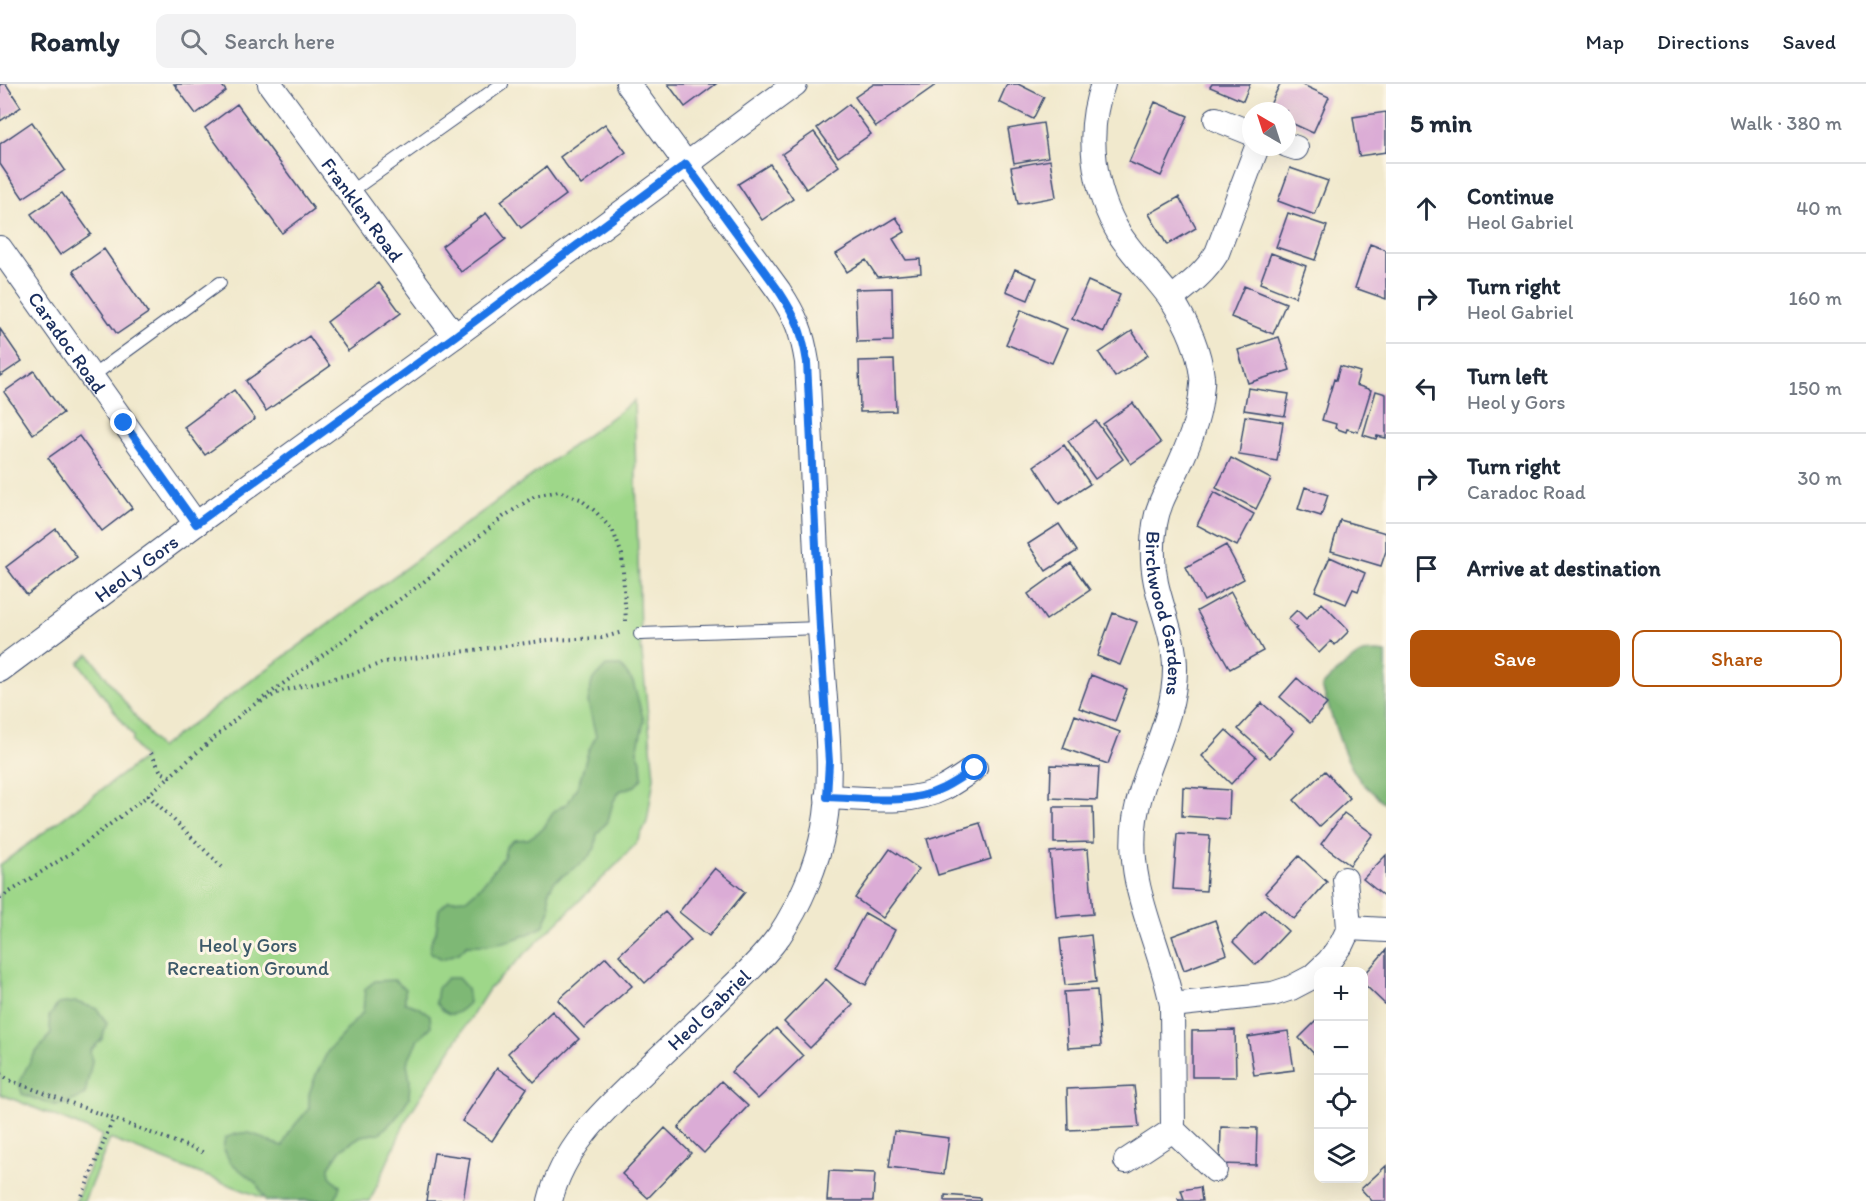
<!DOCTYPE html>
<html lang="en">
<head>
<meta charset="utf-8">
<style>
  :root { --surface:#fff; --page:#f2f2f3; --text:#1f2937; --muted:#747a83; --line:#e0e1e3; --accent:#b45309 }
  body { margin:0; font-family:Itim,sans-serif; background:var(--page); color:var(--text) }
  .controls { position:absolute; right:18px; bottom:18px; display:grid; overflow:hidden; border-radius:12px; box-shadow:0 6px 24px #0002 }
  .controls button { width:54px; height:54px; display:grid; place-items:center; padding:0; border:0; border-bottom:2px solid var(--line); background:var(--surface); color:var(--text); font:30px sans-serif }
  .compass { position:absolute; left:1242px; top:18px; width:54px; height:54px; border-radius:50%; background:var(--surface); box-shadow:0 6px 24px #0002; rotate:321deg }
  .stop { position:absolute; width:18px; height:18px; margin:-14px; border:4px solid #1a73e8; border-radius:50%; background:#fff }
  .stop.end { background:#1a73e8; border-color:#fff; box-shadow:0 2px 6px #0008 }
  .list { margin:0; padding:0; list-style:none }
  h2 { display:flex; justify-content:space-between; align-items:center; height:78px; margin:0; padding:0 24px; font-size:26px }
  h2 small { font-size:20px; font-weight:400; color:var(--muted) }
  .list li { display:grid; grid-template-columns:39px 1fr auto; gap:18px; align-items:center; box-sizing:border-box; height:90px; padding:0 24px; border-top:2px solid var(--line) }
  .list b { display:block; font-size:22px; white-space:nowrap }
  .list p { margin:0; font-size:20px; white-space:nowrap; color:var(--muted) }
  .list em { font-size:20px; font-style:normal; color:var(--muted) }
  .actions { display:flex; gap:12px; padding:18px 24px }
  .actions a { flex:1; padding:14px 0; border:2px solid var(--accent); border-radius:12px; text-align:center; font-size:21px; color:var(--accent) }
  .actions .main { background:var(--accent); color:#fff }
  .icon { flex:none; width:33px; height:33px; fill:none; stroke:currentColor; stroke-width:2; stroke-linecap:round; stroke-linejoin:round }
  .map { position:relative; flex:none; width:1386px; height:1117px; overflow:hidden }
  header { display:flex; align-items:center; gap:36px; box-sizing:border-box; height:84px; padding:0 30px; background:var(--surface); border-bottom:2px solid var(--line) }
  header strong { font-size:28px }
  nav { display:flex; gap:33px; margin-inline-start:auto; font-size:21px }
  .search { width:420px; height:54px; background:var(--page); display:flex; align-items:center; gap:15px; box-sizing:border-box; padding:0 21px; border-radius:12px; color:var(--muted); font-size:22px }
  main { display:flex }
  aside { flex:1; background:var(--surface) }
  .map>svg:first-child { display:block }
  .green { fill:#9ed789; stroke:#5c8374; stroke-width:1.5 }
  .forest { fill:#7eb875; stroke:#4c746a; stroke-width:1.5 }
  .building { fill:#dbacd6 }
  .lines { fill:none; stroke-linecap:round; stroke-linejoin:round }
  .lane-casing { stroke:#3b4b6f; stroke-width:14 }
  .street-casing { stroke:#3b4b6f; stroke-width:26 }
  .path { stroke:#3b4b6f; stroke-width:4; stroke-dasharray:1.5 4.5; stroke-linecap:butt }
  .lane { stroke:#fff; stroke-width:12 }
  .street { stroke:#fff; stroke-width:24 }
  .route { stroke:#1a73e8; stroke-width:8 }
  .labels { text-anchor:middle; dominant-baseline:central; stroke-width:6; stroke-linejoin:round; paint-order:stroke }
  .street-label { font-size:20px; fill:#1b2f5e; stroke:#fcf5e5 }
  .park-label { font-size:20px; fill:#3c5969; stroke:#fcf5e5 }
</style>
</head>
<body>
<header>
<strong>Roamly</strong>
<div class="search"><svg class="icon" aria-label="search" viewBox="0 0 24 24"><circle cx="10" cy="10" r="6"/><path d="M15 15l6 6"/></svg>Search here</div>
<nav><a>Map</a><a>Directions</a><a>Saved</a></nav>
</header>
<main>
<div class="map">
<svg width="1386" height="1117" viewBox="0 0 1386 1117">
  <rect width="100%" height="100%" fill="#fcf5e5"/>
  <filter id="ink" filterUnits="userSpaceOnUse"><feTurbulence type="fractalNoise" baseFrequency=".0167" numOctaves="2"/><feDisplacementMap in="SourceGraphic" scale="12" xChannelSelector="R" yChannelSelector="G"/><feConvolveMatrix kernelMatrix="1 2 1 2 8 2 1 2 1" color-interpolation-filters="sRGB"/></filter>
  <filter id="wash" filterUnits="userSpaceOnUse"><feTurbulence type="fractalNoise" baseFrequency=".008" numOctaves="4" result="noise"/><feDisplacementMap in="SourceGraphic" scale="24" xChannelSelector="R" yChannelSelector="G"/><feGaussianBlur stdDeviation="1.35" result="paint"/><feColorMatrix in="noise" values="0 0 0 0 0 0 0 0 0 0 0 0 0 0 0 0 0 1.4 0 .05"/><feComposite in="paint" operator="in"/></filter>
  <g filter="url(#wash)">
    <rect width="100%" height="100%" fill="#f1e9cd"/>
    <path class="green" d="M634 317 640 550 654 693 647 738 637 758 618 779 489 905 407 1034 370 1117H271L110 1055 84 1117H76L102 1051 0 1010V781L144 674 132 658 133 652 79 579 89 570 159 664Z"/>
    <path class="forest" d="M1377 568 1386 569V722C1378 712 1367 705 1359 695 1342 673 1332 631 1322 603 1327 596 1355 571 1363 569 1367 568 1373 568 1377 568Z
      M606 582H621L633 598 644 637 637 667 641 677 642 694 635 702 620 707 613 718 608 737 597 750 595 764 587 775 554 798 549 807 550 826 543 843C520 855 493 863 467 861L459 869 442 875 430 868 431 858 436 848 439 825 449 816 466 815 482 801 504 773 506 763 514 756 528 755 543 745 554 727 568 719 579 699 588 668 596 652 588 618 592 597Z
      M447 894H458L467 904 469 919C455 933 449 935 436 919L438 904Z
      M395 896 405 905V919L418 923 430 931 431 943 418 955 407 979 410 997 409 1014 396 1034 380 1049 361 1052 341 1065 329 1083 330 1092 340 1102 335 1116 266 1117 257 1100 230 1078 223 1064 225 1054C256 1041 257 1056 283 1062 289 1044 298 1039 309 1024V1010L316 991 328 967 363 928 365 905 375 897Z
      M76 918 97 925 107 939 102 955 90 967 92 977 85 1010C56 1028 53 1021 22 1010L19 998 33 972 51 950 49 933 58 920Z"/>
    <g id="blocks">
      <path class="building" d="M0 0H6L21 23 0 37Z
        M174 0H221L226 7 196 30Z
        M668 0H716L685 23Z
        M874 0H937L876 43 855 13Z
        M1007 0H1018L1044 13 1033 35 999 18Z
        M1212 0H1250L1243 17 1210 3Z
        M1280 0H1301L1329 13 1313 49 1287 37V27H1267Z
        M1155 18 1188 32 1161 92 1129 78Z
        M237 20 314 125 282 149 205 44Z
        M849 20 871 50 838 73 817 44Z
        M1386 28V68L1359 72 1353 33Z
        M32 38 65 86 23 114 0 80V60Z
        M1043 39 1048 73 1014 79 1008 45Z
        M605 40 626 68 581 101 560 73Z
        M814 48 839 82 806 105 782 70Z
        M1050 76 1056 113 1018 120 1011 83Z
        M770 80 793 115 762 136 738 100Z
        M546 83 566 111 521 144 501 117Z
        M1290 84 1328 97 1315 131 1278 117Z
        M62 109 91 150 60 171 31 130Z
        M1179 113 1196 144 1167 161 1149 130Z
        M486 129 506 155 461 188 442 162Z
        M1288 129 1327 142 1315 176 1276 163Z
        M896 133 905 148 893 155 906 176 920 175 921 189 877 193 866 176 847 188 836 170Z
        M1370 160 1386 166V215L1355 204Z
        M104 165 148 229 117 250 73 187Z
        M1271 169 1306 182 1295 213 1260 199Z
        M1015 185 1037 194 1028 216 1006 207Z
        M1088 197 1120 211 1104 248 1072 234Z
        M379 199 401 229 348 267 327 238Z
        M1244 202 1286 219 1273 250 1231 233Z
        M892 204 893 257 857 258 855 205Z
        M1021 226 1067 245 1052 279 1006 260Z
        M0 245 22 277 0 292Z
        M1132 247 1148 271 1115 293 1099 269Z
        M309 252 330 282 266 327 246 297Z
        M1279 253 1290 286 1248 299 1238 266Z
        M894 276 896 327 860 328 859 277Z
        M1340 282 1360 288 1356 301 1371 306 1358 348 1347 345 1346 348 1335 344 1336 340 1322 336 1334 295 1336 296Z
        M34 287 63 329 33 350 4 308Z
        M1248 304 1289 310 1285 332 1244 326Z
        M234 306 255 335 205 371 184 343Z
        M1376 307 1386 310V354L1377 352 1376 355 1363 351Z
        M1133 319 1161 359 1131 380 1103 340Z
        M1245 332 1283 338 1277 377 1239 371Z
        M1096 337 1123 375 1095 395 1068 357Z
        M79 352 132 424 102 447 48 374Z
        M1064 361 1090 400 1059 420 1034 382Z
        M1231 374 1271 395 1256 425 1216 404Z
        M1305 403 1328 411 1321 432 1298 425Z
        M1214 408 1254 430 1237 462 1197 441Z
        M1340 436 1386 449V467L1381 482 1331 467Z
        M1059 440 1077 467 1046 487 1028 460Z
        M56 445 77 473 27 511 6 483Z
        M1226 461 1244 495 1204 517 1186 483Z
        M1330 473 1365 489 1358 507 1353 505 1346 520 1315 507Z
        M1071 479 1090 506 1046 536 1028 510Z
        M1231 508 1263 567 1230 585 1197 527Z
        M1322 519 1349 547 1335 561 1331 557 1319 569 1295 545 1297 544 1288 535 1297 526 1306 535Z
        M1113 529 1137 538 1120 581 1097 572Z
        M1091 591 1127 605 1115 637 1079 624Z
        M1297 594 1327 620 1310 639 1280 613Z
        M1262 619 1294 647 1270 674 1238 645Z
        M1075 631 1120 648 1108 680 1063 664Z
        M1226 646 1256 673 1231 700 1202 672Z
        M1051 681 1099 683 1097 716 1050 714Z
        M1325 687 1350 714 1319 743 1294 716Z
        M1183 703 1230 706 1229 735 1182 732Z
        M1054 723H1093L1094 758 1054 759Z
        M1344 729 1373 750 1350 781 1321 760Z
        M980 739 991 775 938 791 927 755Z
        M1177 750 1210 752 1206 807 1173 805Z
        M890 765 919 785 883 834 855 814Z
        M1088 765 1093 830 1056 833 1050 768Z
        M1386 771V814L1363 795Z
        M1299 772 1327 798 1294 835 1265 809Z
        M715 784 745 808 709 852 679 828Z
        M1264 825 1288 847 1256 881 1233 858Z
        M665 828 691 856 645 899 619 871Z
        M865 829 895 846 866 901 835 884Z
        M1215 836 1227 870 1184 886 1172 852Z
        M1091 851 1096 898 1065 901 1060 855Z
        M1386 866V921L1364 900V891Z
        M606 873 632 902 584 944 558 916Z
        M826 895 853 921 810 964 784 938Z
        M1097 906 1101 962 1068 964 1064 908Z
        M552 927 579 955 534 998 508 969Z
        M1318 935V974L1299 954Z
        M776 944 803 972 758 1015 731 988Z
        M1235 946 1236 993H1192V947Z
        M1288 947 1294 986 1254 991 1248 953Z
        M497 984 527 1004 492 1057 462 1037Z
        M721 997 748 1022 704 1069 678 1044Z
        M1134 1002 1139 1043 1068 1046 1067 1005Z
        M1221 1043 1257 1044 1256 1081 1220 1080Z
        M665 1044 691 1069 648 1114 622 1090Z
        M894 1047 949 1054 944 1090 889 1083Z
        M434 1069 470 1074 463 1117H426Z
        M1386 1082V1117H1372L1361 1105Z
        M829 1087 875 1089 873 1117H827Z
        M1200 1103 1202 1117H1179L1178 1115H1184L1181 1106Z
        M945 1111 980 1114V1117H945Z"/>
    </g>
  </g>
  <g filter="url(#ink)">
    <use href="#blocks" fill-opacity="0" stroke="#3b4b6f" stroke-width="1.5"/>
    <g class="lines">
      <defs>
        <path id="lane" d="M350 108 502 0
          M91 293 220 199
          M640 550 820 544"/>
        <g id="street">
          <path id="s1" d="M270 0 455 252"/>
          <path id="s2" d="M1103 0C1085 49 1093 106 1120 151 1135 174 1156 193 1172 216 1187 239 1199 265 1202 293 1203 299 1201 306 1201 312 1198 338 1188 362 1177 386 1168 404 1158 420 1155 440 1152 459 1152 480 1156 499 1162 527 1175 555 1175 585 1175 638 1143 683 1135 735 1125 803 1160 856 1172 921L1273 910 1291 904 1312 893 1329 877 1342 859 1349 844 1345 795"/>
          <path d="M1216 35 1251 49"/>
          <path d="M1287 61 1296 64"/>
          <path id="s3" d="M0 164 196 440"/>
          <path d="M1171 215C1189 201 1205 189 1217 169L1257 63"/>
          <path id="s4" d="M0 586 196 440 455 252 795 0"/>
          <path d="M827 713C864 714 909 722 944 704 955 698 965 691 975 684"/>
          <path d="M1349 844 1386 846"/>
          <path d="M1172 921 1173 1046 1215 1086"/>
          <path d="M1126 1077 1173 1046"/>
          <path id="s5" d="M550 1117C563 1063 604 1026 643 989 672 961 702 933 731 904 748 888 765 871 779 852 800 821 817 781 824 744 835 684 824 621 821 560 815 466 812 372 807 278 802 247 796 233 779 207L628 0"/>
        </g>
      </defs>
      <use href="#lane" class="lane-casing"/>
      <use href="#street" class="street-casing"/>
      <path class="path" d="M261 618 281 607 355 589 384 578 549 556 602 554 622 548
        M244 628 421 500 503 433 535 412 559 407 580 415 595 427 613 447 622 471 626 537
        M151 669 161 688 170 692 244 628
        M148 711 222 783
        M0 814 76 766 146 713 170 692
        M0 990 9 996 205 1069
        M80 1117 113 1035"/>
      <use href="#lane" class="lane"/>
      <use href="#street" class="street"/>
    </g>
  </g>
  <g class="lines" filter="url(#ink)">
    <path class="route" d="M124 339 196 440 455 252 686 80 779 207C796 233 802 247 807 278L820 544 829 678 827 713C865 714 908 722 943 704 955 698 965 691 975 684"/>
  </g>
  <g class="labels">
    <g class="street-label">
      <text stroke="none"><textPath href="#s1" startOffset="156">Franklen Road</textPath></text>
      <text stroke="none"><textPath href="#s3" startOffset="116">Caradoc Road</textPath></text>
      <text stroke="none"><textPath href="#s4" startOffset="170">Heol y Gors</textPath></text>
      <text stroke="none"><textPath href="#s2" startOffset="570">Birchwood Gardens</textPath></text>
      <text stroke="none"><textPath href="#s5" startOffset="252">Heol Gabriel</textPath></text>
    </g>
    <g class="park-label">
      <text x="248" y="861">Heol y Gors<tspan x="248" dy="23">Recreation Ground</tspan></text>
    </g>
  </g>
</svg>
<div class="controls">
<button>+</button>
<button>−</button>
<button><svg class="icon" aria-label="locate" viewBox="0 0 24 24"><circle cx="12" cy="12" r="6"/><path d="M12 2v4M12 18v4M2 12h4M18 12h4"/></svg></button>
<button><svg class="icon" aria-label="layers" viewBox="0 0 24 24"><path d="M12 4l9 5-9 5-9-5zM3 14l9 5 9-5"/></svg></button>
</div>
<svg class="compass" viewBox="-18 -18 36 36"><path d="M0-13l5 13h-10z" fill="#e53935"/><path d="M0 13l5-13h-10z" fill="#747a83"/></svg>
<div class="stop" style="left:975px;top:684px"></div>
<div class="stop end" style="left:124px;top:339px"></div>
</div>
<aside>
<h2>5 min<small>Walk · 380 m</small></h2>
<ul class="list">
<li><svg class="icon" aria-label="ahead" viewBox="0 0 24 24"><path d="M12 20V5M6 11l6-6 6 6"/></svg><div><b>Continue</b><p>Heol Gabriel</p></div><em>40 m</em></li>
<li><svg class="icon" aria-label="right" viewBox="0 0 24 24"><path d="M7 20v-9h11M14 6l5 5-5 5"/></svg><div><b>Turn right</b><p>Heol Gabriel</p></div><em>160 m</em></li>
<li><svg class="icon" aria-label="left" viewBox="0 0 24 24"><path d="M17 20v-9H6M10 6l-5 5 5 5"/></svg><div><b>Turn left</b><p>Heol y Gors</p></div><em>150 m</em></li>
<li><svg class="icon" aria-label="right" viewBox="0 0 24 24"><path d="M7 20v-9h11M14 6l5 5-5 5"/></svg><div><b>Turn right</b><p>Caradoc Road</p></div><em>30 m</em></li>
<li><svg class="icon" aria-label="arrive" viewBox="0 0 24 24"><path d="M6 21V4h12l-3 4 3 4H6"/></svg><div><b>Arrive at destination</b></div></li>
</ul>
<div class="actions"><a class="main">Save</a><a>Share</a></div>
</aside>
</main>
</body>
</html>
